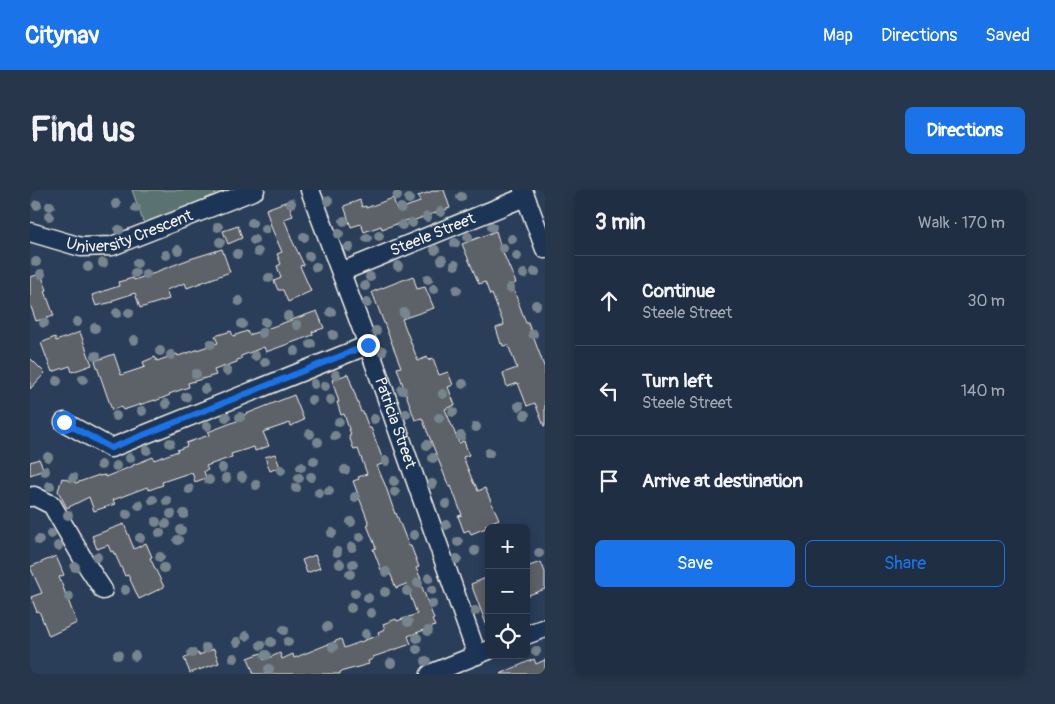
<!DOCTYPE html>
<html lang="en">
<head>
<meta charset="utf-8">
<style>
  :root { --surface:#202e44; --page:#28364b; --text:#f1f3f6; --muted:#a2a8b2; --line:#3d4a5d; --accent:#1a73e8 }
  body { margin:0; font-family:Pangolin,sans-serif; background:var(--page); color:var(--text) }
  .controls { position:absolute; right:15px; bottom:15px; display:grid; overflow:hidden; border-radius:8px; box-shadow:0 2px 12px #0003 }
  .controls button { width:45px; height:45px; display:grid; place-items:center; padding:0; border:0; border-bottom:1px solid var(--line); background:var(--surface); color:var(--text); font:25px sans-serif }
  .stop { position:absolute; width:15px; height:15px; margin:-11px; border:4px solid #1a73e8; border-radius:50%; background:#fff }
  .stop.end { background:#1a73e8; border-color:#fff; box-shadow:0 1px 5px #0008 }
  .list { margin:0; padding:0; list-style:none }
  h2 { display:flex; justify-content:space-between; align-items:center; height:65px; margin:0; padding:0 20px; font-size:21px }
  h2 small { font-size:16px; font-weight:400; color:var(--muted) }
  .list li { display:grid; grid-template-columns:32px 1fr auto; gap:15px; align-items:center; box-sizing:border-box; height:90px; padding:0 20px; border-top:1px solid var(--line) }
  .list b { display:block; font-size:19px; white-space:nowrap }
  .list p { margin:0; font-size:16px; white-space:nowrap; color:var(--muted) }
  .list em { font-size:16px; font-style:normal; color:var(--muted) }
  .actions { display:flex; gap:10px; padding:15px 20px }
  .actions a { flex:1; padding:11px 0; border:1px solid var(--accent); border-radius:8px; text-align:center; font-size:18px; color:var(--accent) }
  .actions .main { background:var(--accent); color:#fff }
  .icon { flex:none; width:28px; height:28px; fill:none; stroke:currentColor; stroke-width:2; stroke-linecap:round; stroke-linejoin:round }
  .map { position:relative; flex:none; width:515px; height:484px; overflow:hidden; border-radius:8px }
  header { display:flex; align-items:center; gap:30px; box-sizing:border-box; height:70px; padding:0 25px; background:var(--accent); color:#fff }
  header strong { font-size:24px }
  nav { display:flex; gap:28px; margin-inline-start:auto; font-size:18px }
  .intro { display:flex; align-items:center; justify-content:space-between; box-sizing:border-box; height:120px; padding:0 30px }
  h1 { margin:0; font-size:35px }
  .button { padding:12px 22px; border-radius:8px; background:var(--accent); color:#fff; font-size:18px; font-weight:700 }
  main { display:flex; gap:30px; padding:0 30px }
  aside { flex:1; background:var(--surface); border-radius:8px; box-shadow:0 2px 12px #0003 }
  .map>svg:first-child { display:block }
  .green { fill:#5a736f; stroke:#a7b2ac }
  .building { fill:#5d6268; stroke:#f4f1e8 }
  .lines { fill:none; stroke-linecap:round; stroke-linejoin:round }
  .minor-casing { stroke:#f4f1e8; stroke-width:21 }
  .minor { stroke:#1d3557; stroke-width:18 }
  .tree { fill:#77858e }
  .route { stroke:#1a73e8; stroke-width:6 }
  .labels { text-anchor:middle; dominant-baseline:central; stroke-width:5; stroke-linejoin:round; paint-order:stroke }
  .street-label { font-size:16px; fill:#f4f1e8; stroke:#1d3557 }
</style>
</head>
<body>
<header>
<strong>Citynav</strong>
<nav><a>Map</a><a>Directions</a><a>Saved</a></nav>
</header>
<div class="intro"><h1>Find us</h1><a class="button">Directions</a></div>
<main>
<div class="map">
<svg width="515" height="484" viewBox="0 0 515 484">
  <rect width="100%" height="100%" fill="#2a3e5a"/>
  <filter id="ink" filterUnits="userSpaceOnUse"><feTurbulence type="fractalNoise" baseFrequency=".02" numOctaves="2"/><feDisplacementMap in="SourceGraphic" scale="10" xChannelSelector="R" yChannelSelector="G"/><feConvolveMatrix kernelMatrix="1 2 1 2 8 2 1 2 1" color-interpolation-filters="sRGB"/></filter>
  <g filter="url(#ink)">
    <path class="green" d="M102 0H201L114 34Z"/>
    <path class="building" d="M406 0H414L420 18 382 31 381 29 352 39 351 36 334 42 331 34 321 37 314 16 330 10 332 17 336 16V18L363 8 367 20 390 12 388 6Z
      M258 11 263 26 254 29 261 46H260L274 75 270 76 281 101 258 112 253 100H248L244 91 251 88 247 76 251 74 247 64 252 62 242 39 236 19Z
      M208 36 212 48 198 54 193 41Z
      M466 41 471 58 486 93 482 95 496 133H498L509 162 515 179V236H514L505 213 497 216 488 193 477 197 473 183 487 178 478 155 473 156 472 153 471 154 466 138 474 135 462 104 460 105 455 92 449 94 432 54Z
      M192 59 200 82 157 98 155 93 136 100 139 109 110 118 105 103 83 110V112L66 116 62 105 89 96 88 92 103 88 104 90 128 82V81L160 69Z
      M11 84 17 100 15 101 24 126 6 131 0 114V87Z
      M383 86 387 99 395 97 404 118 372 129 388 171 397 167 398 170 403 168 409 185 418 182 423 195 418 197 425 215 415 219 429 253 434 251 439 265 433 267 444 294H445L448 301 455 298 469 329 455 335 456 338 441 344 439 340 434 342 428 326 432 325 421 296 419 297 392 228 385 230 367 178 371 177 342 102Z
      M287 121 294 138 282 142 283 145 236 162 234 157 211 166V169L207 170V172L184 180 186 185 158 193 159 197 139 204 140 205 125 211V210L93 220 91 217 82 220 65 171 84 164 91 185 115 177 113 172 125 167 127 171 147 164 148 166 188 153 185 146 201 141 203 146 217 141 219 145Z
      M50 142 62 175 42 182 40 176 22 182 11 153 25 147 26 151Z
      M0 168 15 183 0 199Z
      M318 184 331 222H333L339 238H341L354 273 347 276 356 297 365 324 366 323 379 356H381L389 377 386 378 391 389H389L404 429 402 430 405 436 378 446 381 454 343 467V469L338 471 339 474 310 482V484H224L218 468 231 463 234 470 250 463 252 469 263 464 264 468 311 449 314 458 349 445 348 442 355 439 353 434 366 429 367 431 387 424 376 394 366 398 358 378 351 380 343 359 346 358 337 335 339 334 323 291 329 289 328 287 337 284 328 259 324 260 319 246 321 245 314 224 311 225 307 212H309L302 190Z
      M264 205 274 230 261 236 260 233 233 242 239 256 225 261 224 257 201 264 202 267 176 276 178 280 174 281 176 288 165 292 162 282 132 292 133 295 119 300 117 297 83 310 85 314 64 321 59 307 37 318 28 301 32 288 46 293 69 285V286L75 285V287L103 276V275L123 267 124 270 148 261 147 260 157 256 156 253 179 245 178 242 212 229 211 226Z
      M245 264 250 277 240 281 235 267Z
      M9 269 14 280 0 285V272Z
      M94 334 104 359 116 353 122 367 120 368 134 397 109 409 98 385 95 386 85 364H84L83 361 81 362 78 355 67 359 62 346Z
      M285 365 290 378 277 383 272 370Z
      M26 366 34 385 29 387 47 433 19 446 9 421 7 422 1 407 12 403 0 377Z
      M511 372 515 382V399L496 406V377Z
      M456 388 459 396 458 439 441 394Z
      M184 459 189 473 160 483 154 468 168 463 169 465Z
      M504 469 506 474 515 470V484H470Z"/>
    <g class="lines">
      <defs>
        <g id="minor">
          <path id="s1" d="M280 0 338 155 447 465"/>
          <path d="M493 0 515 59"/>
          <path id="s2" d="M0 42 51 57 82 56 225 0"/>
          <path id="s3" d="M311 82 495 7"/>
          <path d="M34 232 81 258 338 155"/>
          <path d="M0 307 4 306 22 315 56 374 73 400"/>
          <path d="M496 445 515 438"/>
          <path d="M400 484 459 460"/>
        </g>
      </defs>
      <use href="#minor" class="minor-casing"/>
      <use href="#minor" class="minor"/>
    </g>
    <g class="tree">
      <circle cx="367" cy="6" r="5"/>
      <circle cx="431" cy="7" r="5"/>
      <circle cx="379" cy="9" r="5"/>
      <circle cx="298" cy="11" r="5"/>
      <circle cx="261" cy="13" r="5"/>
      <circle cx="86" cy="14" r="5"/>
      <circle cx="7" cy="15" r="5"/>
      <circle cx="20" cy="16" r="5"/>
      <circle cx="106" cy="18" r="5"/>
      <circle cx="371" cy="18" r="5"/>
      <circle cx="411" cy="22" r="5"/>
      <circle cx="19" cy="26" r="5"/>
      <circle cx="397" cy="27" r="5"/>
      <circle cx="314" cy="31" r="5"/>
      <circle cx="222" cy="33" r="5"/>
      <circle cx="382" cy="33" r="5"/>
      <circle cx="372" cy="35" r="5"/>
      <circle cx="188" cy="37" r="5"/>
      <circle cx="462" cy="37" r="5"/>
      <circle cx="235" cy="39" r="5"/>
      <circle cx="89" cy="40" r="5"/>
      <circle cx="309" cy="44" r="5"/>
      <circle cx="349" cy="46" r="5"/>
      <circle cx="274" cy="47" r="5"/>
      <circle cx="438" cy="47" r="5"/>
      <circle cx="337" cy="48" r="5"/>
      <circle cx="482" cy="49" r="5"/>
      <circle cx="224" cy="50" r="5"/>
      <circle cx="190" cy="52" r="5"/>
      <circle cx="425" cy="53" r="5"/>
      <circle cx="319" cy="57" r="5"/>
      <circle cx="473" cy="58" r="5"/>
      <circle cx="148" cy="60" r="5"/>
      <circle cx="405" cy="60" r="5"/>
      <circle cx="228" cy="62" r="5"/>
      <circle cx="207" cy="64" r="5"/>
      <circle cx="136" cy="65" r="5"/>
      <circle cx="279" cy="66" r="5"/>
      <circle cx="487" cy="66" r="5"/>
      <circle cx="412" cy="70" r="5"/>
      <circle cx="6" cy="72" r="5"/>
      <circle cx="73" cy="73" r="5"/>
      <circle cx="107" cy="73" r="5"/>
      <circle cx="425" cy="75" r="5"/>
      <circle cx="368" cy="76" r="5"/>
      <circle cx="58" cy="77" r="5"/>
      <circle cx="286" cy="77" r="5"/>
      <circle cx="505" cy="82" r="5"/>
      <circle cx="105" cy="83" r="5"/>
      <circle cx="11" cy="84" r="5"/>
      <circle cx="116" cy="84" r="5"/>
      <circle cx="494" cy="84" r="5"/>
      <circle cx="340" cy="87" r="5"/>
      <circle cx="239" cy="88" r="5"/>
      <circle cx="398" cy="89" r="5"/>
      <circle cx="335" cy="96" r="5"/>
      <circle cx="480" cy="98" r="5"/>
      <circle cx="404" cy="99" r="5"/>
      <circle cx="427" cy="100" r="5"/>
      <circle cx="209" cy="111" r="5"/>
      <circle cx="337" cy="113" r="5"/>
      <circle cx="506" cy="115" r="5"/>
      <circle cx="301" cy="122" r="5"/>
      <circle cx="87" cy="123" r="5"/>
      <circle cx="99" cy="123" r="5"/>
      <circle cx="374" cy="123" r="5"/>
      <circle cx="258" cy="126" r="5"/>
      <circle cx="47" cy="132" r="5"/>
      <circle cx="235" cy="132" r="5"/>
      <circle cx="14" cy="133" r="5"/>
      <circle cx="212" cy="134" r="5"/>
      <circle cx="267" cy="135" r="5"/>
      <circle cx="65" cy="138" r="5"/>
      <circle cx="346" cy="141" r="5"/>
      <circle cx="232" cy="143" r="5"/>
      <circle cx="503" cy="144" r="5"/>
      <circle cx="303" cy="145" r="5"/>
      <circle cx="104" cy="150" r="5"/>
      <circle cx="181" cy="154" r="5"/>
      <circle cx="281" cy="154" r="5"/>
      <circle cx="130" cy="161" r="5"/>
      <circle cx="265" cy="161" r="5"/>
      <circle cx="352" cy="161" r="5"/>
      <circle cx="141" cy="165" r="5"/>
      <circle cx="66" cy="166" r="5"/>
      <circle cx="225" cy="166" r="5"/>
      <circle cx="235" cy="172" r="5"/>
      <circle cx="197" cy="181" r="5"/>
      <circle cx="166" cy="184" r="5"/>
      <circle cx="306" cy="185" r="5"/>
      <circle cx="53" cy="189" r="5"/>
      <circle cx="27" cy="191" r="5"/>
      <circle cx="284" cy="194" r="5"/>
      <circle cx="433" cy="194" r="5"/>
      <circle cx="295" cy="196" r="5"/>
      <circle cx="175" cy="199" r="5"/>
      <circle cx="372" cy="200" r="5"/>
      <circle cx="413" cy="204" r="5"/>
      <circle cx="156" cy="207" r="5"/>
      <circle cx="282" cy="210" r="5"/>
      <circle cx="300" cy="210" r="5"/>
      <circle cx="136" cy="214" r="5"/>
      <circle cx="489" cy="216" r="5"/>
      <circle cx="112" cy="221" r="5"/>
      <circle cx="423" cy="222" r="5"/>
      <circle cx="376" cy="224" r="5"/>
      <circle cx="495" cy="225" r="5"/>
      <circle cx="86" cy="226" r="5"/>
      <circle cx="196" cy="227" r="5"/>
      <circle cx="210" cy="227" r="5"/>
      <circle cx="409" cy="228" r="5"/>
      <circle cx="344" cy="229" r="5"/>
      <circle cx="309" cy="232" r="5"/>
      <circle cx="177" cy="236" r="5"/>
      <circle cx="446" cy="237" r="5"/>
      <circle cx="280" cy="244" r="5"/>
      <circle cx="305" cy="246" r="5"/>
      <circle cx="431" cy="246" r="5"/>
      <circle cx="288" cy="252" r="5"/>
      <circle cx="140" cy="253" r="5"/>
      <circle cx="397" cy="255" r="5"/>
      <circle cx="117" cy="260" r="5"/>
      <circle cx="459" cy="263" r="5"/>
      <circle cx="18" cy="267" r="5"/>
      <circle cx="100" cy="268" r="5"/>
      <circle cx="403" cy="268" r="5"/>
      <circle cx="284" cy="271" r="5"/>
      <circle cx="356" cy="271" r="5"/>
      <circle cx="71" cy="275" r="5"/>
      <circle cx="86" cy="276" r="5"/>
      <circle cx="271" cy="277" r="5"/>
      <circle cx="192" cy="278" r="5"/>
      <circle cx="251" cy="280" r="5"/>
      <circle cx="315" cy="280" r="5"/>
      <circle cx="15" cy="281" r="5"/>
      <circle cx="212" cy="287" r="5"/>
      <circle cx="281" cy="287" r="5"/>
      <circle cx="43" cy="288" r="5"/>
      <circle cx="196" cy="288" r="5"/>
      <circle cx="269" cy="288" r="5"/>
      <circle cx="179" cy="290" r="5"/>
      <circle cx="364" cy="291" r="5"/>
      <circle cx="402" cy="294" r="5"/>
      <circle cx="226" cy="295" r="5"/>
      <circle cx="20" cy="296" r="5"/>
      <circle cx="266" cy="298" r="5"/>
      <circle cx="159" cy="299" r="5"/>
      <circle cx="299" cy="301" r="5"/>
      <circle cx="365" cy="302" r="5"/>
      <circle cx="289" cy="303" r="5"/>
      <circle cx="325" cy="307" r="5"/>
      <circle cx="123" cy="310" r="5"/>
      <circle cx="137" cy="311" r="5"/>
      <circle cx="416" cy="314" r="5"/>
      <circle cx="109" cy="315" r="5"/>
      <circle cx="97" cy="324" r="5"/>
      <circle cx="141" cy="324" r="5"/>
      <circle cx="154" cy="324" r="5"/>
      <circle cx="38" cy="325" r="5"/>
      <circle cx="126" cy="332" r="5"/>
      <circle cx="321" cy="332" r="5"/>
      <circle cx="136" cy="334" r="5"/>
      <circle cx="416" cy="335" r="5"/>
      <circle cx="151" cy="340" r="5"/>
      <circle cx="130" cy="343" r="5"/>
      <circle cx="302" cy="343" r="5"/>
      <circle cx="21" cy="344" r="5"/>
      <circle cx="384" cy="345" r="5"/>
      <circle cx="330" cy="347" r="5"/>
      <circle cx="110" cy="348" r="5"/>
      <circle cx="9" cy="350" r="5"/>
      <circle cx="148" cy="350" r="5"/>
      <circle cx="428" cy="352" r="5"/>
      <circle cx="28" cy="356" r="5"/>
      <circle cx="322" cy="357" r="5"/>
      <circle cx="445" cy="361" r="5"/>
      <circle cx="307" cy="362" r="5"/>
      <circle cx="509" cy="363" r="5"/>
      <circle cx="67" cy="367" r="5"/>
      <circle cx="130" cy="367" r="5"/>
      <circle cx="427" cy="369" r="5"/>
      <circle cx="310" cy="374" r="5"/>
      <circle cx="323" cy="374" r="5"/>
      <circle cx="45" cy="377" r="5"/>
      <circle cx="134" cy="378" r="5"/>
      <circle cx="356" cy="382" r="5"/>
      <circle cx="320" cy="384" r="5"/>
      <circle cx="399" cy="388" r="5"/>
      <circle cx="388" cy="393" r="5"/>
      <circle cx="95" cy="400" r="5"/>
      <circle cx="402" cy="400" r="5"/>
      <circle cx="377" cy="401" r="5"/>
      <circle cx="355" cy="402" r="5"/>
      <circle cx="325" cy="403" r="5"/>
      <circle cx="39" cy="407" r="5"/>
      <circle cx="338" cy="408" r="5"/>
      <circle cx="402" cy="414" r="5"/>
      <circle cx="321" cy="418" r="5"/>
      <circle cx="445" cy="421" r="5"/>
      <circle cx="341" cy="423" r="5"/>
      <circle cx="378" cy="432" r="5"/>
      <circle cx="297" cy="437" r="5"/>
      <circle cx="254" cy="440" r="5"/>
      <circle cx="398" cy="441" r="5"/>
      <circle cx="336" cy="444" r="5"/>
      <circle cx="216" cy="446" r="5"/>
      <circle cx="387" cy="448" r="5"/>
      <circle cx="207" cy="452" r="5"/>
      <circle cx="241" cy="452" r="5"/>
      <circle cx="258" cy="452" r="5"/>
      <circle cx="231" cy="455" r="5"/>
      <circle cx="303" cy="457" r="5"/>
      <circle cx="176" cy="458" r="5"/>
      <circle cx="387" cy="459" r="5"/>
      <circle cx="506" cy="461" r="5"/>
      <circle cx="162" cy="463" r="5"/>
      <circle cx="88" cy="465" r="5"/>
      <circle cx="236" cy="465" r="5"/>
      <circle cx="105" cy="466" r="5"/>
      <circle cx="204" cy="468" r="5"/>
      <circle cx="396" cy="471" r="5"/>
      <circle cx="361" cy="473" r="5"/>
      <circle cx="239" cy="479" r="5"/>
    </g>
  </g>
  <g class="lines" filter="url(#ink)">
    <path class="route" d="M34 232 81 258 338 155"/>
  </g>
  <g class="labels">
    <g class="street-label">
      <text stroke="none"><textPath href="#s2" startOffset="104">University Crescent</textPath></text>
      <text stroke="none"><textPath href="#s3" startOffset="99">Steele Street</textPath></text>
      <text stroke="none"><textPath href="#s1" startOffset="248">Patricia Street</textPath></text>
    </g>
  </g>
</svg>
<div class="controls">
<button>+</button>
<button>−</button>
<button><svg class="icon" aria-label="locate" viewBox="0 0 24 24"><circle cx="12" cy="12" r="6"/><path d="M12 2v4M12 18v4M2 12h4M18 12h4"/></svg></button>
</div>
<div class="stop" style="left:34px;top:232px"></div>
<div class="stop end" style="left:338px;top:155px"></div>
</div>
<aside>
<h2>3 min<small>Walk · 170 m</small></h2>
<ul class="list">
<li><svg class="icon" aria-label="ahead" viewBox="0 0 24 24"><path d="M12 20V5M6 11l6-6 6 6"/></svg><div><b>Continue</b><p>Steele Street</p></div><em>30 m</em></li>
<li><svg class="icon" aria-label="left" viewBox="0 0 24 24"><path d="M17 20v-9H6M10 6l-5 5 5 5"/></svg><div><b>Turn left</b><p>Steele Street</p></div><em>140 m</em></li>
<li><svg class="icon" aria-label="arrive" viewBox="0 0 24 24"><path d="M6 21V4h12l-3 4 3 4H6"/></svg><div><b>Arrive at destination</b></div></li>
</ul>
<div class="actions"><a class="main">Save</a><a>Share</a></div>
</aside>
</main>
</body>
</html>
